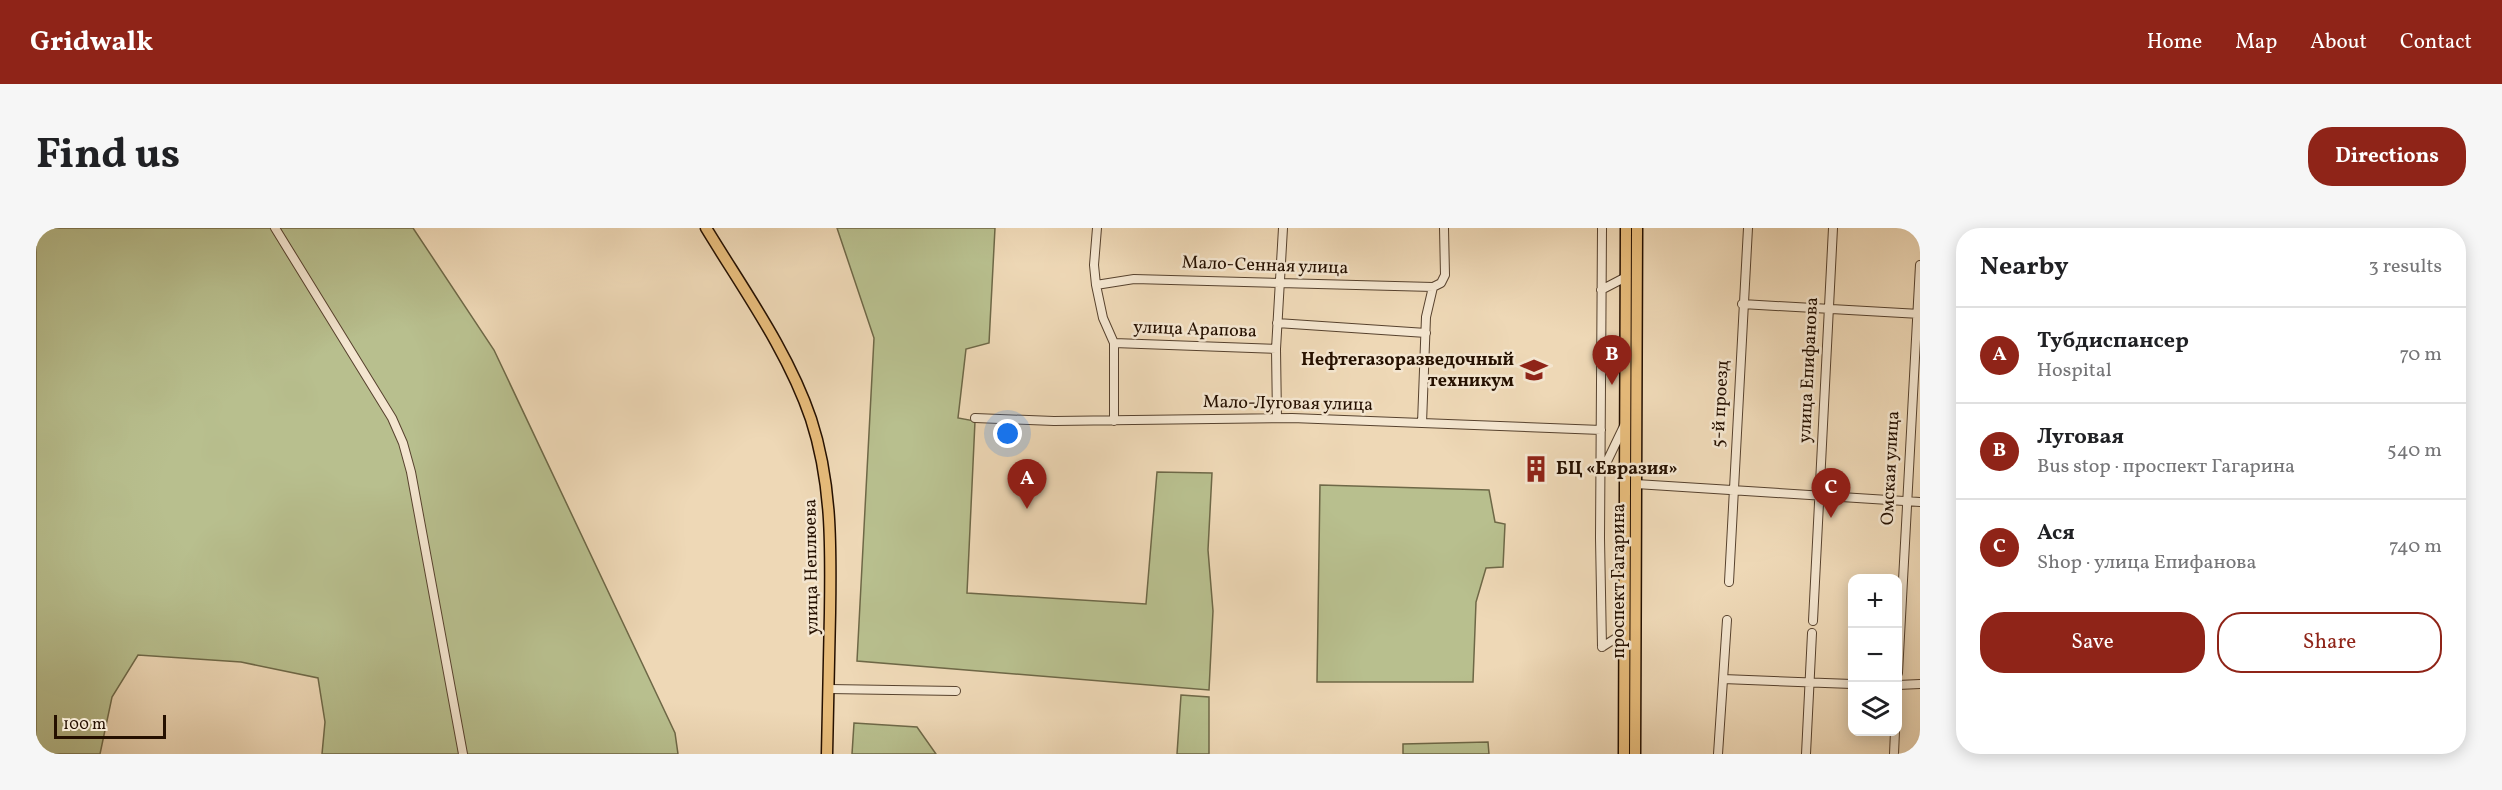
<!DOCTYPE html>
<html lang="en">
<head>
<meta charset="utf-8">
<style>
  :root { --surface:#fff; --page:#f6f6f6; --text:#202124; --muted:#757577; --line:#e0e0e0; --accent:#8f2418 }
  body { margin:0; font-family:Vollkorn,serif; background:var(--page); color:var(--text) }
  .controls { position:absolute; right:18px; bottom:18px; display:grid; overflow:hidden; border-radius:12px; box-shadow:0 3px 15px #0003 }
  .controls button { width:54px; height:54px; display:grid; place-items:center; padding:0; border:0; border-bottom:2px solid var(--line); background:var(--surface); color:var(--text); font:30px sans-serif }
  .scale { position:absolute; left:18px; bottom:15px; width:112px; box-sizing:border-box; padding-left:6px; border:3px solid #251000; border-top:0; font-size:16px; line-height:21px; white-space:nowrap; color:#251000; -webkit-text-stroke:4px #f4e6d0; paint-order:stroke }
  .you { position:absolute; left:972px; top:206px; width:21px; height:21px; margin:-15px; border:4px solid #fff; border-radius:50%; background:#1a73e8; box-shadow:0 0 0 9px #1a73e833 }
  .badge { display:grid; place-items:center; width:39px; height:39px; border-radius:50%; background:var(--accent); color:#fff; font-size:20px; font-weight:700 }
  .pin { position:absolute; translate:-50% -50px; filter:drop-shadow(0 2px 3px #0008) }
  .pin::after { content:''; position:absolute; top:32px; width:21px; height:18px; background:inherit; clip-path:polygon(0 0,100% 0,50% 100%) }
  .list { margin:0; padding:0; list-style:none }
  h2 { display:flex; justify-content:space-between; align-items:center; height:78px; margin:0; padding:0 24px; font-size:26px }
  h2 small { font-size:20px; font-weight:400; color:var(--muted) }
  .list li { display:grid; grid-template-columns:39px 1fr auto; gap:18px; align-items:center; box-sizing:border-box; height:96px; padding:0 24px; border-top:2px solid var(--line) }
  .list b { display:block; font-size:22px; white-space:nowrap }
  .list p { margin:0; font-size:20px; white-space:nowrap; color:var(--muted) }
  .list em { font-size:20px; font-style:normal; color:var(--muted) }
  .actions { display:flex; gap:12px; padding:18px 24px }
  .actions a { flex:1; padding:14px 0; border:2px solid var(--accent); border-radius:24px; text-align:center; font-size:21px; color:var(--accent) }
  .actions .main { background:var(--accent); color:#fff }
  .icon { flex:none; width:33px; height:33px; fill:none; stroke:currentColor; stroke-width:2; stroke-linecap:round; stroke-linejoin:round }
  .map { position:relative; flex:none; width:1884px; height:526px; overflow:hidden; border-radius:24px }
  header { display:flex; align-items:center; gap:36px; box-sizing:border-box; height:84px; padding:0 30px; background:var(--accent); color:#fff }
  header strong { font-size:28px }
  nav { display:flex; gap:33px; margin-inline-start:auto; font-size:21px }
  .intro { display:flex; align-items:center; justify-content:space-between; box-sizing:border-box; height:144px; padding:0 36px }
  h1 { margin:0; font-size:42px }
  .button { padding:15px 27px; border-radius:24px; background:var(--accent); color:#fff; font-size:21px; font-weight:700 }
  main { display:flex; gap:36px; padding:0 36px }
  aside { flex:1; background:var(--surface); border-radius:24px; box-shadow:0 3px 15px #0003 }
  .map>svg:first-child { display:block }
  .green { fill:#b8bf8e; stroke:#6e6847; stroke-width:1.5 }
  .lines { fill:none; stroke-linecap:round; stroke-linejoin:round }
  .minor-casing { stroke:#57422e; stroke-width:10 }
  .major-casing { stroke:#251000; stroke-width:13 }
  .minor { stroke:#f4e6d0; stroke-width:8 }
  .major { stroke:#e7bc7b; stroke-width:10 }
  .labels { text-anchor:middle; dominant-baseline:central; stroke-width:5; stroke-linejoin:round; paint-order:stroke }
  .street-label { font-size:18px; fill:#251000; stroke:#f4e6d0 }
  .poi-label { font-size:18px; font-weight:bold; fill:#251000; stroke:#f4e6d0; text-anchor:end }
</style>
</head>
<body>
<header>
<strong>Gridwalk</strong>
<nav><a>Home</a><a>Map</a><a>About</a><a>Contact</a></nav>
</header>
<div class="intro"><h1>Find us</h1><a class="button">Directions</a></div>
<main>
<div class="map">
<svg width="1884" height="526" viewBox="0 0 1884 526">
  <rect width="100%" height="100%" fill="#eed8b6"/>
  <filter id="stains"><feTurbulence type="fractalNoise" baseFrequency=".00333" numOctaves="4"/><feColorMatrix values="0 0 0 0 .2 0 0 0 0 .09 0 0 0 0 .02 0 0 0 .5 -.17"/></filter>
  <radialGradient id="worn" r=".72"><stop offset=".6" stop-color="#630" stop-opacity="0"/><stop offset="1" stop-color="#630" stop-opacity=".3"/></radialGradient>
  <path class="green" d="M0 0H377L458 122 639 505 642 526H286L289 494 282 450 205 434 102 427 76 469 64 526H0Z
    M801 0H959L953 115 930 121 922 190 939 193 931 365 1110 376 1121 244 1176 245 1172 322 1177 383 1173 462 821 433 838 110Z
    M1284 257 1453 262 1459 294 1469 296 1467 339 1450 340 1440 374 1437 454H1281Z
    M1145 467 1173 469V526H1141Z
    M818 495 881 499 900 526H816Z
    M1452 514 1453 526H1367V516Z"/>
  <g class="lines">
    <defs>
      <path id="minor" d="M239 0 356 190 367 215 375 244 427 526
        M1061 0 1058 37 1060 57 1067 90 1078 115V193
        M1566 0 1564 310 1566 419
        M1060 57 1098 51 1397 59
        M1565 62 1590 49
        M1706 76 1884 86
        M1241 95 1390 105
        M1078 115 1240 121
        M939 190 1018 193 1256 190 1565 202
        M1241 190 1240 121 1247 0
        M1386 195 1390 89 1397 59 1405 55 1409 47 1408 0
        M1565 246 1589 196
        M1600 256 1884 274
        M1693 354 1712 0
        M1777 393 1797 0
        M1566 419 1588 405
        M1862 445 1884 37
        M1687 451 1816 456
        M1862 457 1884 456
        M793 461 920 463
        M1682 526 1691 392
        M1770 526 1776 405
        M1858 526 1859 503"/>
      <path id="major" d="M670 0C707 61 752 123 775 191 796 255 795 319 794 385 793 432 792 479 791 526
        M1588 526 1590 0
        M1599 526 1601 0"/>
    </defs>
    <use href="#minor" class="minor-casing"/>
    <use href="#major" class="major-casing"/>
    <use href="#minor" class="minor"/>
    <use href="#major" class="major"/>
  </g>
  <defs>
    <symbol id="university-bare" viewBox="-9 -9 18 18"><path d="M0-5L7-2L0 1L-7-2ZM-4 1L0 2.5L4 1V4Q0 6-4 4Z" fill="#8f2418" stroke="#f4e6d0" stroke-width="2.5" paint-order="stroke"/></symbol>
    <symbol id="building-bare" viewBox="-9 -9 18 18"><path d="M-4-6H4V6H1V3H-1V6H-4ZM-2.5-4.3h1.7v1.8h-1.7ZM.8-4.3h1.7v1.8H.8ZM-2.5-1h1.7V.8h-1.7ZM.8-1h1.7V.8H.8Z" fill="#8f2418" stroke="#f4e6d0" stroke-width="2.5" paint-order="stroke"/></symbol>
  </defs>
  <g fill-rule="evenodd">
    <use href="#university-bare" x="1479" y="123" width="38" height="38"/>
    <use href="#building-bare" x="1481" y="222" width="38" height="38"/>
  </g>
  <g class="labels">
    <g class="street-label">
      <text transform="translate(1229 38) rotate(2)">Мало-Сенная улица</text>
      <text transform="translate(1159 102) rotate(2)">улица Арапова</text>
      <text transform="translate(1773 142) rotate(-87)">улица Епифанова</text>
      <text transform="translate(1252 176) rotate(1)">Мало-Луговая улица</text>
      <text transform="translate(1685 176) rotate(-87)">5-й проезд</text>
      <text transform="translate(1855 240) rotate(-87)">Омская улица</text>
      <text transform="translate(776 339) rotate(-91)">улица Неплюева</text>
      <text transform="translate(1583 353) rotate(-90)">проспект Гагарина</text>
    </g>
    <g class="poi-label">
      <text x="1478" y="132">Нефтегазоразведочный<tspan x="1478" dy="21">техникум</tspan></text>
      <text x="1520" y="241" text-anchor="start">БЦ «Евразия»</text>
    </g>
  </g>
  <rect width="100%" height="100%" filter="url(#stains)"/>
  <rect width="100%" height="100%" fill="url(#worn)"/>
</svg>
<div class="controls">
<button>+</button>
<button>−</button>
<button><svg class="icon" aria-label="layers" viewBox="0 0 24 24"><path d="M12 4l9 5-9 5-9-5zM3 14l9 5 9-5"/></svg></button>
</div>
<div class="scale">100 m</div>
<div class="you"></div>
<div class="pin badge" style="left:991px;top:281px">A</div>
<div class="pin badge" style="left:1576px;top:157px">B</div>
<div class="pin badge" style="left:1795px;top:290px">C</div>
</div>
<aside>
<h2>Nearby<small>3 results</small></h2>
<ul class="list">
<li><span class="badge">A</span><div><b>Тубдиспансер</b><p>Hospital</p></div><em>70 m</em></li>
<li><span class="badge">B</span><div><b>Луговая</b><p>Bus stop · проспект Гагарина</p></div><em>540 m</em></li>
<li><span class="badge">C</span><div><b>Ася</b><p>Shop · улица Епифанова</p></div><em>740 m</em></li>
</ul>
<div class="actions"><a class="main">Save</a><a>Share</a></div>
</aside>
</main>
</body>
</html>
